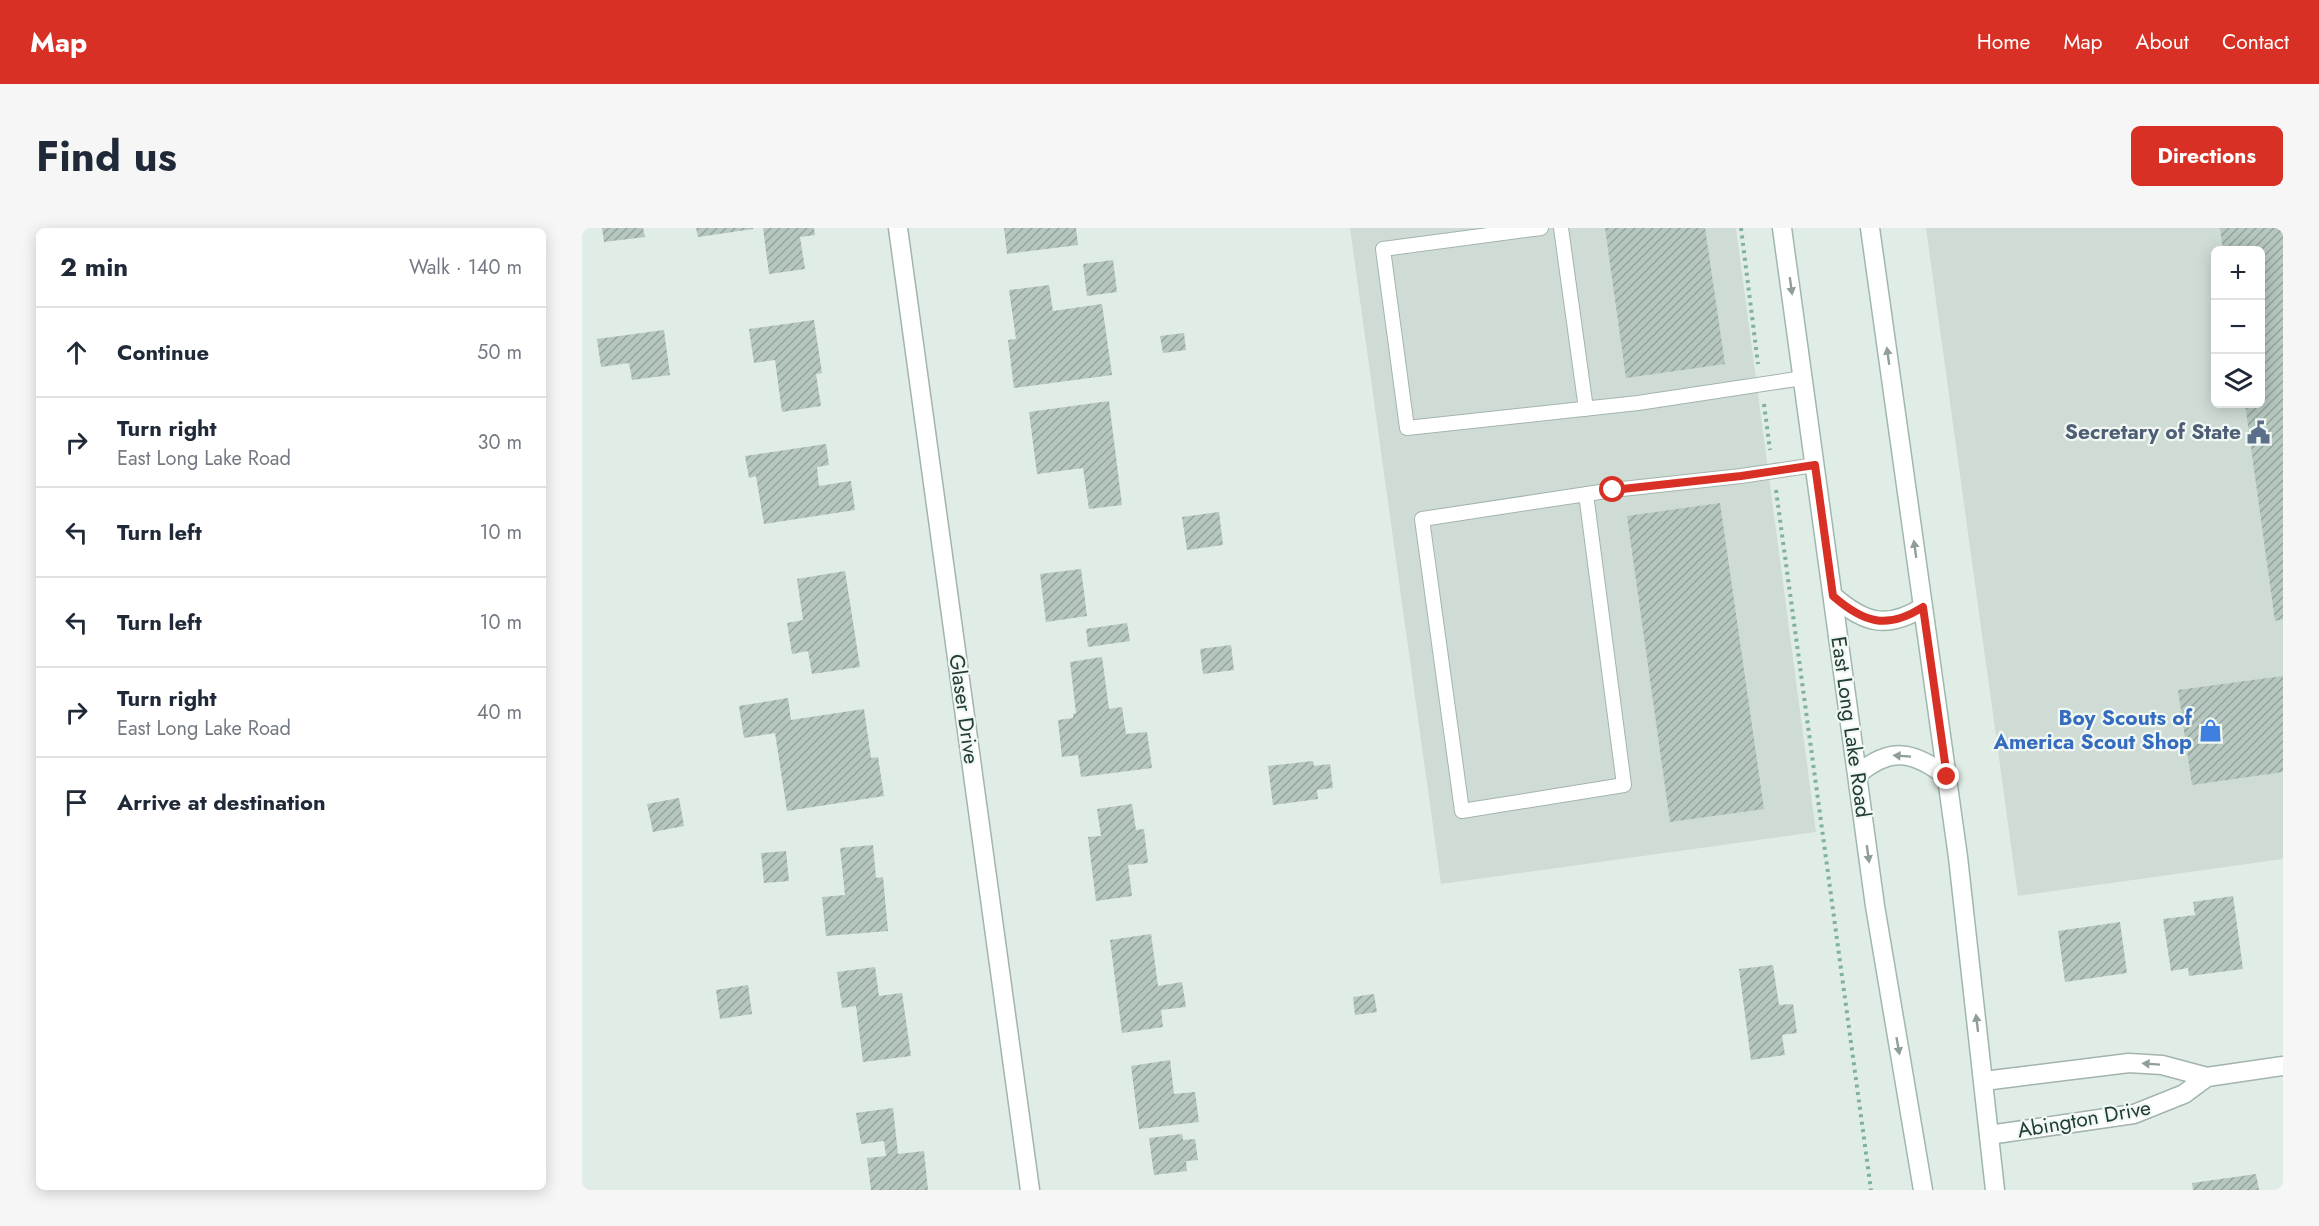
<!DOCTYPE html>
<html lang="en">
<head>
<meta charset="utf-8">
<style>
  :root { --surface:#fff; --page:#f6f6f7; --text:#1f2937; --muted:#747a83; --line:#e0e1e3; --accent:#d93025 }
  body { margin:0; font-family:Jost,sans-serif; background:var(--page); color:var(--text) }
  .controls { position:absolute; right:18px; top:18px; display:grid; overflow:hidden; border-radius:9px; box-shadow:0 3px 15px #0003 }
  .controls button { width:54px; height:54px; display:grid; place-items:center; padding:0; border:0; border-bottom:2px solid var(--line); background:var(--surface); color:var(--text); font:30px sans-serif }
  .stop { position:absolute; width:18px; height:18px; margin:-14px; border:4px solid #d93025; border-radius:50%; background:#fff }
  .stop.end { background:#d93025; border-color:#fff; box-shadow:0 2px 6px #0008 }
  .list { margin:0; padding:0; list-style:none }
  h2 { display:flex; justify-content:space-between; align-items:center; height:78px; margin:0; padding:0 24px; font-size:26px }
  h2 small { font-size:20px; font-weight:400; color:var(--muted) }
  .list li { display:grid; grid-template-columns:39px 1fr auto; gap:18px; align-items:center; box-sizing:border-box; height:90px; padding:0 24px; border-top:2px solid var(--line) }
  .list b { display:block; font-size:22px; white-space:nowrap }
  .list p { margin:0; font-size:20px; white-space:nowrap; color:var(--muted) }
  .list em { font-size:20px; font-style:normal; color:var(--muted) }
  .icon { flex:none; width:33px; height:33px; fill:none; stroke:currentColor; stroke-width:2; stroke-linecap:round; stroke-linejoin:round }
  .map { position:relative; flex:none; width:1701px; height:962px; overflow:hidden; border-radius:9px }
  header { display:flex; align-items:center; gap:36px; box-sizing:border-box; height:84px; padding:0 30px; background:var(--accent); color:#fff }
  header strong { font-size:28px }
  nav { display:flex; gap:33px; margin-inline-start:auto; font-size:21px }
  .intro { display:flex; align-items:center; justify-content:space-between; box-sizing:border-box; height:144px; padding:0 36px }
  h1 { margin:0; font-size:42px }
  .button { padding:15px 27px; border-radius:9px; background:var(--accent); color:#fff; font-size:21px; font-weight:700 }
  main { display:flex; gap:36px; padding:0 36px }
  aside { flex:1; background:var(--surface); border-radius:9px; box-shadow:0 3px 15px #0003 }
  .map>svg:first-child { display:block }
  .built { fill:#cfdcd5; fill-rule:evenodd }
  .building { fill:url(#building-hatch) }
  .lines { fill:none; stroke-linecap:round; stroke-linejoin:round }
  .lane-casing { stroke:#a3b4ad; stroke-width:16 }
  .street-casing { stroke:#a3b4ad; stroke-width:21 }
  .secondary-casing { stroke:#9fb8ae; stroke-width:21 }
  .path { stroke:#80b09f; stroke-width:4; stroke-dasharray:3 4.5; stroke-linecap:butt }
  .lane { stroke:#fff; stroke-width:14 }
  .street { stroke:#fff; stroke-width:18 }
  .secondary { stroke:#fff; stroke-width:18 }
  .oneway { fill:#909e9a }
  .route { stroke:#d93025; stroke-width:8 }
  .labels { text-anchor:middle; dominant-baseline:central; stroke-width:4.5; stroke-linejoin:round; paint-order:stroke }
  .service-label { font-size:21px; font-weight:bold; fill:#4e5e75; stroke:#f1f8f4; text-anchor:end }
  .street-label { font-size:21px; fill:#213d34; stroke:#f1f8f4 }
  .shop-label { font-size:21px; font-weight:bold; fill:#366cbe; stroke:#f1f8f4; text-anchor:end }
</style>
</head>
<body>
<header>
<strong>Map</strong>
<nav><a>Home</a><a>Map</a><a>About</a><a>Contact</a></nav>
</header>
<div class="intro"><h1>Find us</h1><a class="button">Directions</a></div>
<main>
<aside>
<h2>2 min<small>Walk · 140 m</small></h2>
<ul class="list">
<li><svg class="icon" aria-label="ahead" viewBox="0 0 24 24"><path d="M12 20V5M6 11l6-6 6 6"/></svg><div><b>Continue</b></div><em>50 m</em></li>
<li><svg class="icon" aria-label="right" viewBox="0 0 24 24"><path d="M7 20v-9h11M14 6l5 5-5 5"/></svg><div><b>Turn right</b><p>East Long Lake Road</p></div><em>30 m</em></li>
<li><svg class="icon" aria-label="left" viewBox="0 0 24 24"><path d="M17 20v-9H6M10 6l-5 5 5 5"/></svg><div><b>Turn left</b></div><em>10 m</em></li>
<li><svg class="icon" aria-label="left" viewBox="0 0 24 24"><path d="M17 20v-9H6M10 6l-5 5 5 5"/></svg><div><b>Turn left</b></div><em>10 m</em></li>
<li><svg class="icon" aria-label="right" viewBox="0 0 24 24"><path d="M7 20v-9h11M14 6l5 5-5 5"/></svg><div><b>Turn right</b><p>East Long Lake Road</p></div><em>40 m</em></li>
<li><svg class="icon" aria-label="arrive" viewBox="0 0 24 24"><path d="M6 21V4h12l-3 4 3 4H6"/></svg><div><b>Arrive at destination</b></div></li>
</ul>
</aside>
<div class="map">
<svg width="1701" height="962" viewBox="0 0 1701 962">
  <defs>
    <pattern id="building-hatch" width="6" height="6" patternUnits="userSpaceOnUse" patternTransform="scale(1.5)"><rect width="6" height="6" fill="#b6c7bf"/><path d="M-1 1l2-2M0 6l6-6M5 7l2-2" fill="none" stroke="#94a39c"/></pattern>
  </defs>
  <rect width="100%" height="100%" fill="#e0ece6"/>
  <path class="built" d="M768 0H1154L1234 604 859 656Z
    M1344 0H1701V631L1436 668ZM1634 22H1678V176H1634Z"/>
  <path class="building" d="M20 0H61L63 9 22 14Z
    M114 0H171V1L116 9Z
    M181 0H232L233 7 218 9 223 41 187 46Z
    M422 0H494L496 17 425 26Z
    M1023 0H1123L1143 136 1044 150Z
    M1638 0H1701V391L1693 393 1663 176H1678V22H1641Z
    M531 32 535 64 505 68 501 36Z
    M467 57 471 83 520 76 530 147 432 160 426 112 434 111 427 62Z
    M232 92 240 145 234 146 239 178 200 184 193 132 172 135 167 101Z
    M82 102 88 147 50 152 47 135 19 139 15 111Z
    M602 105 604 122 581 125 578 108Z
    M527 173 540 277 507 281 501 240 455 246 447 184Z
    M244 216 247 237 235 239 237 258 269 253 273 282 182 296 174 248 167 250 163 228Z
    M1138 275 1182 581 1088 594 1045 288Z
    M637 284 641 317 605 322 600 289Z
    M499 341 505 388 464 394 458 346Z
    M263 343 278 439 230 446 226 423 210 426 205 395 221 392 215 351Z
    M545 395 548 413 506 419 504 401Z
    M649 417 652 442 621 446 618 421Z
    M520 429 527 481 540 479 544 506 565 504 570 540 499 549 496 527 480 529 476 492 491 490V486L494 485 488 434Z
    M1701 448V544L1610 557 1596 462Z
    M206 470 209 492 282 481 289 530 296 529 302 568 205 583 193 505 162 510 157 478Z
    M731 533 732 538 748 536 751 560 735 562 736 571 691 577 686 538Z
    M97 570 102 598 71 604 65 576Z
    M550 576 554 602 562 601 566 635 546 637 550 668 514 673 506 609 519 608 515 581Z
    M291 617 294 650 301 649 306 703 244 708 240 669 263 667 258 620Z
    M204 623 207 653 182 655 179 625Z
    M1651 668 1661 741 1607 748 1606 740 1589 743 1581 691 1613 687 1611 674Z
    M1538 694 1545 745 1483 754 1476 703Z
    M569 706 576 758 600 754 604 779 579 782 581 799 540 805 528 712Z
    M1191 737 1197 777 1211 776 1215 805 1200 807 1203 827 1169 832 1157 741Z
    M293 739 297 768 320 765 329 828 281 834 274 778 260 780 255 744Z
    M166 757 170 786 138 791 134 762Z
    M792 766 795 784 773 787 771 769Z
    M588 832 592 866 613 864 617 894 557 901 549 838Z
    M311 880 316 926 342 923 346 962H289L285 930 304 928 302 913 279 916 274 885Z
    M600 906 601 912 613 911 616 932 604 933 605 943 572 947 567 910Z
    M1674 946 1677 962H1611L1610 955Z"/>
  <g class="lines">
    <defs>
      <path id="lane" d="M959 0 801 21 825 200 1056 175 1221 150
        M979 0 1004 181
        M1004 266 1042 557 880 583 840 291 1031 262 1159 248 1233 237"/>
      <path id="street" d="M316 0 448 962
        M1402 853 1547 835 1580 837 1625 849 1701 838
        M1407 907 1552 886 1602 866 1625 849"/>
      <path id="secondary" d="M1200 0 1293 678 1341 962
        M1288 0 1376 629 1413 962
        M1251 368C1282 395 1305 402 1341 379
        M1275 547C1308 518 1332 523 1365 549"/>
    </defs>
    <use href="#lane" class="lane-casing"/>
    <use href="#street" class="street-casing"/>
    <use href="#secondary" class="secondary-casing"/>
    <path class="path" d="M1159 0 1176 136
      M1182 176 1188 222
      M1194 262 1289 962"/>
    <use href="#lane" class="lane"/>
    <use href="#street" class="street"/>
    <use href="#secondary" class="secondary"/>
  </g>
  <defs><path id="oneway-solid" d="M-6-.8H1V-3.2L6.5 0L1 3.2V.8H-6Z" transform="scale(1.5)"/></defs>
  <g class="oneway">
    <use href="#oneway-solid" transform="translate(1209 58) rotate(82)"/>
    <use href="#oneway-solid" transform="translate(1306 128) rotate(-98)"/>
    <use href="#oneway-solid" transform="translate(1333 321) rotate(-98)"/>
    <use href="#oneway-solid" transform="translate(1320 528) rotate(-176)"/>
    <use href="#oneway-solid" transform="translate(1286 626) rotate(82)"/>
    <use href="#oneway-solid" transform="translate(1395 795) rotate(-97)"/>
    <use href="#oneway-solid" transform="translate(1316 818) rotate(80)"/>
    <use href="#oneway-solid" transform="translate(1569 836) rotate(-176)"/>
  </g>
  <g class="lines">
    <path class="route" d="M1031 262 1159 248 1233 237 1251 368C1282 395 1305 402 1341 379L1365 549"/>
  </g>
  <defs>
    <symbol id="civic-bare" viewBox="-9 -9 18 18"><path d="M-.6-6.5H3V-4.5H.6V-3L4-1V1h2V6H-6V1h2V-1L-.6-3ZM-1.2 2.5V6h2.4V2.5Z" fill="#5c6f8a" stroke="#f1f8f4" stroke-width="2.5" paint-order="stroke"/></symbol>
    <symbol id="shop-bare" viewBox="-9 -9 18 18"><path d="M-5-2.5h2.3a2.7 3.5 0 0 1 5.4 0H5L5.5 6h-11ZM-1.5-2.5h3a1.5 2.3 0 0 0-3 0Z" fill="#3f7fe0" stroke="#f1f8f4" stroke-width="2.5" paint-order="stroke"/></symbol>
  </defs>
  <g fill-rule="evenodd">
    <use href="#civic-bare" x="1660" y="188" width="33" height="33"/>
    <use href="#shop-bare" x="1612" y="486" width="33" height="33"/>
  </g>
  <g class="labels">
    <g class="service-label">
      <text x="1659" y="204">Secretary of State</text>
    </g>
    <g class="street-label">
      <text transform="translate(382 481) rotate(82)">Glaser Drive</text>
      <text transform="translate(1269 499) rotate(82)">East Long Lake Road</text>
      <text transform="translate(1502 891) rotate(-10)">Abington Drive</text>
    </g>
    <g class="shop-label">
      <text x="1610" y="490">Boy Scouts of<tspan x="1610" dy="24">America Scout Shop</tspan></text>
    </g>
  </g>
</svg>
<div class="controls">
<button>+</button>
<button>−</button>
<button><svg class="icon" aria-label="layers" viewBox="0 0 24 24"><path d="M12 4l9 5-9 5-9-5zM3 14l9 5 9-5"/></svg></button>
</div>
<div class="stop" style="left:1031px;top:262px"></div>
<div class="stop end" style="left:1365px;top:549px"></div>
</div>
</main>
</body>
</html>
